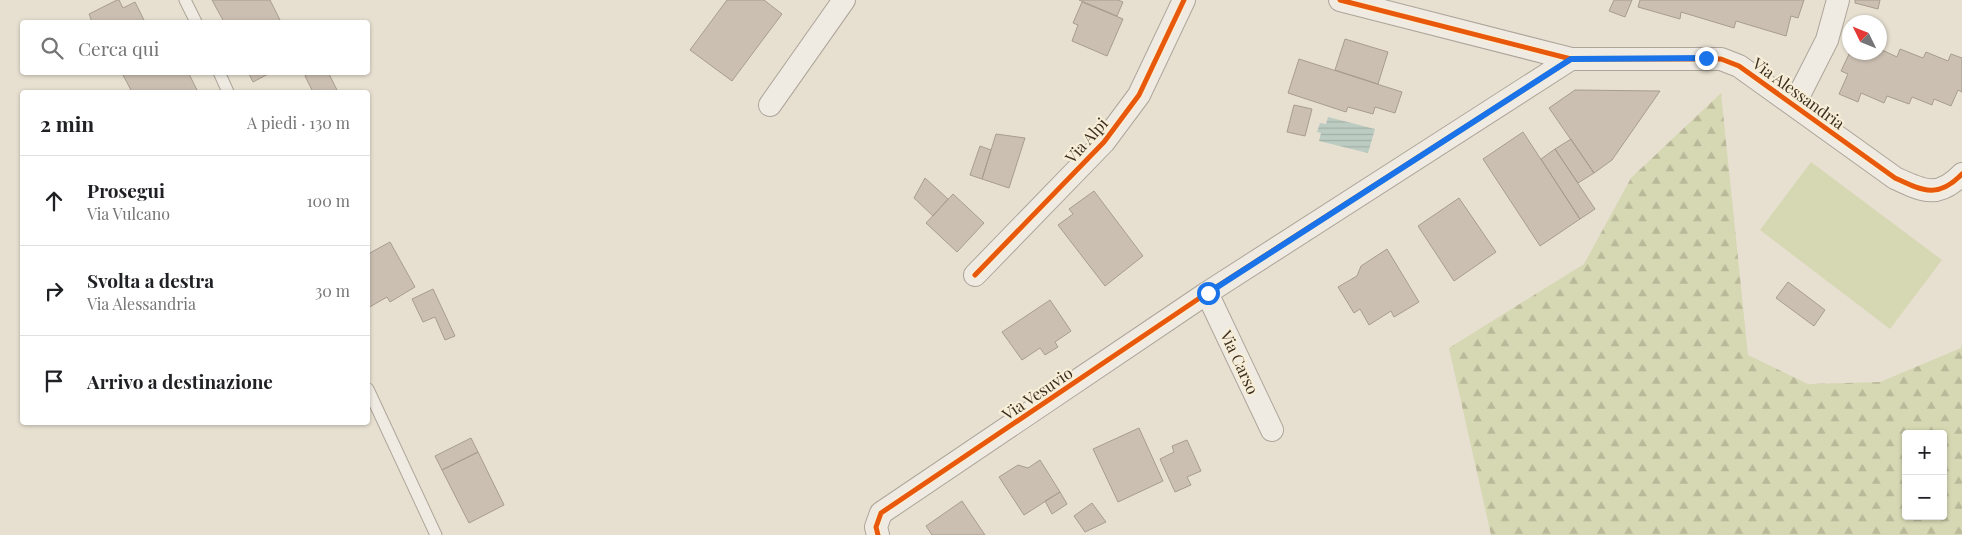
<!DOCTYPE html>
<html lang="it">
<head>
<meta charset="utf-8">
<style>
  :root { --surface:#fff; --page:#f6f6f6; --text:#202124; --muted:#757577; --line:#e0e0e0 }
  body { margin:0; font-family:"Playfair Display",serif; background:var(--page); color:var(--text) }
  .controls { position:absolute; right:15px; bottom:15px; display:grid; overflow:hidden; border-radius:5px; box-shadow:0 1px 4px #0004 }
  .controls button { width:45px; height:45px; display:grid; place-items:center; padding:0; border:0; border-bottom:1px solid var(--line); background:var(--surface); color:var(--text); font:25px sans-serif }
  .compass { position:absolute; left:1842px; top:15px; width:45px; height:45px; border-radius:50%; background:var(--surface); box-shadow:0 1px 4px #0004; rotate:313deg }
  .stop { position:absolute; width:15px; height:15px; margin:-11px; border:4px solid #1a73e8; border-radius:50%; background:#fff }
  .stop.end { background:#1a73e8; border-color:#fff; box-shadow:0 1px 5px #0008 }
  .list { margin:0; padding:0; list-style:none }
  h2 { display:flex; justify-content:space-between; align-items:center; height:65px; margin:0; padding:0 20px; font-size:21px }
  h2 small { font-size:16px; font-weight:400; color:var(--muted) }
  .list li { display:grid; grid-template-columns:32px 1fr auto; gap:15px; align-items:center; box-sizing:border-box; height:90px; padding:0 20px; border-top:1px solid var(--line) }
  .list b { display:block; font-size:19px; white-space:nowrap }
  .list p { margin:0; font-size:16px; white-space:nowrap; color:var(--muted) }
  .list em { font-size:16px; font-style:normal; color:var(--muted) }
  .icon { flex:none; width:28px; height:28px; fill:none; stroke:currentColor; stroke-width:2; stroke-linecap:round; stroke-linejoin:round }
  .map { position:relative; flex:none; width:1962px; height:535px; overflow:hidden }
  .search { position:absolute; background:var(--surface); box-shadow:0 1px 4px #0004; left:20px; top:20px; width:350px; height:55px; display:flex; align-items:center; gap:12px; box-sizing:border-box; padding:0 18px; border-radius:5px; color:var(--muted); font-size:19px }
  .panel { position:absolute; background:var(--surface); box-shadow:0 1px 4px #0004; left:20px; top:90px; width:350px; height:335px; border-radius:5px }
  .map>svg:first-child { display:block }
  .forest { fill:url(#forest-firs); fill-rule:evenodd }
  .park { fill:#d6d7b3 }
  .water { fill:url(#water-rules) }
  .building { fill:#cbbfb2; stroke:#a89c90 }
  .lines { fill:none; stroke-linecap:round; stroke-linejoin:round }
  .service-casing { stroke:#ada599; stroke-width:13 }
  .minor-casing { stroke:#ada599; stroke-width:24 }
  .service { stroke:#efebe3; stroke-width:11 }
  .minor { stroke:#efebe3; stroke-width:22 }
  .cycleway-casing { stroke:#f7eed8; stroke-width:8 }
  .cycleway { stroke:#e8590c; stroke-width:5 }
  .route { stroke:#1a73e8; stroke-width:6 }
  .labels { text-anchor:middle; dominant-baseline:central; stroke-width:4.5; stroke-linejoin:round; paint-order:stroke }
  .street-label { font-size:16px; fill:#3d2e20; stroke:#f7eed8 }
</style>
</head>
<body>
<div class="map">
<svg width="1962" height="535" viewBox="0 0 1962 535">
  <defs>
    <pattern id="forest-firs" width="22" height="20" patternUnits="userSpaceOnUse" patternTransform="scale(1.25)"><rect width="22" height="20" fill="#d6d7b3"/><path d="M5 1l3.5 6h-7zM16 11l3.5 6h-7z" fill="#b9b99a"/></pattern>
    <pattern id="water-rules" width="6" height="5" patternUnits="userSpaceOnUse" patternTransform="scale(1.25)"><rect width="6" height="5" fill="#bcccc2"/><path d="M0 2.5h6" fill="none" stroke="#a2b0a6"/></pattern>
  </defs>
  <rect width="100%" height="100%" fill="#e7e0d1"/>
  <path class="forest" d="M1721 93 1748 355 1808 384 1880 382 1961 348 1962 343V535H1491L1449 348 1584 264 1631 178ZM1906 434H1943V516H1906Z"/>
  <path class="park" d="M1811 162 1942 260 1890 329 1760 230Z"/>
  <path class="water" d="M1328 117 1375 129 1368 153 1319 141 1321 133 1317 132 1320 123 1326 124Z"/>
  <path class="building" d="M117 0H119L123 8 135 2 145 22H92L89 14Z
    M212 0H270L281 22H224Z
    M727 0H764L782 14 732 81 690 50Z
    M1079 0H1118L1123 2 1117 16Z
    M1614 0H1632L1625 17 1609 11Z
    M1640 0H1804L1798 18 1791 16 1786 36 1736 21 1734 28 1681 12 1680 19 1638 7Z
    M1855 0H1880L1878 9 1855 3Z
    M1082 2 1123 19 1107 56 1072 41 1078 25 1073 23Z
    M1345 39 1388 52 1378 84 1335 70Z
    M1880 49 1897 57 1900 49 1923 58 1926 52 1948 61 1951 54 1962 58V92L1958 90 1951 106 1934 99 1932 105 1912 97 1909 104 1887 96 1884 103 1861 93 1858 102 1839 94 1848 74 1841 71 1850 52 1875 54 1880 52Z
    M1299 59 1402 92 1395 113 1375 107 1373 114 1348 107 1346 112 1288 93Z
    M127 72H188L198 92H132L123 75Z
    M248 72H272L253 82Z
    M312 72H328L338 92H313L305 76Z
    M1575 90 1660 91 1612 160 1594 173 1549 108Z
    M1294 105 1312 109 1305 136 1287 132Z
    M1523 132 1580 219 1540 246 1483 159Z
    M996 134 1025 138 1009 188 982 179Z
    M1571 139 1594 173 1578 183 1555 149Z
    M980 146 991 150 982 179 970 175Z
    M1555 149 1595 209 1580 219 1541 159Z
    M925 178 948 199 933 216 914 198Z
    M1094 191 1143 256 1105 286 1058 225 1073 214 1069 209Z
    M953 194 984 223 957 252 926 223Z
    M1459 198 1496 252 1454 281 1418 226Z
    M390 242 415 287 390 302 387 297 368 308V254Z
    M1387 249 1419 302 1394 317 1391 311 1369 325 1360 309 1354 313 1338 287 1357 276 1361 266Z
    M1788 282 1825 310 1814 326 1776 298Z
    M433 289 455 336 445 340 435 317 423 322 412 299Z
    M1050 300 1071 331 1055 342 1058 347 1045 355 1040 348 1022 360 1002 332Z
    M1139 428 1163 481 1118 502 1093 449Z
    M471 438 478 452 442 470 435 456Z
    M1187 440 1201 471 1187 477 1191 485 1175 492 1160 459 1174 452 1172 446Z
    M478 452 504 505 469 523 442 470Z
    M1040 460 1060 492 1024 515 999 477 1018 465 1028 468Z
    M1060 492 1067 504 1052 514 1045 501Z
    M962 501 985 535H932L926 526Z
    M1092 503 1106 522 1085 532 1074 516Z"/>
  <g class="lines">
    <defs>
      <path id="service" d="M185 0 196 22
        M219 72 228 92
        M368 389 436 535"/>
      <path id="minor" d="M1340 0 1571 59H1721L1739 66 1895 178C1923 191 1938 199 1962 174
        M770 105 844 0
        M1794 105 1827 40 1838 0
        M975 275 1104 142 1139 95 1184 0
        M1207 293 1272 430
        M878 535 876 527 881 513 1207 293 1571 59"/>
    </defs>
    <use href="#service" class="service-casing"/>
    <use href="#minor" class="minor-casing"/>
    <use href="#service" class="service"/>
    <use href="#minor" class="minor"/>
    <defs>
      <path id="cycleway" d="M1340 0 1571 59H1721L1739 66 1895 178C1923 191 1938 199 1962 174
        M975 275 1104 142 1139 95 1184 0
        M878 535 876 527 881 513 1207 293 1571 59"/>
    </defs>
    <use href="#cycleway" class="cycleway-casing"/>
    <use href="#cycleway" class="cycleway"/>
  </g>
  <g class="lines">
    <path class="route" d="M1208 293 1571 59 1706 58"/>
  </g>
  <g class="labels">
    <g class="street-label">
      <text transform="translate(1799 93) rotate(36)">Via Alessandria</text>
      <text transform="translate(1086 140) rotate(-48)">Via Alpi</text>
      <text transform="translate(1240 362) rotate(65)">Via Carso</text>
      <text transform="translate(1037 393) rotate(-34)">Via Vesuvio</text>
    </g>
  </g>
</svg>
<div class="controls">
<button>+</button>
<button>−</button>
</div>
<svg class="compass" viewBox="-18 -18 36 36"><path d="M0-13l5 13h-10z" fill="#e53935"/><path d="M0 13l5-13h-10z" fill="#757577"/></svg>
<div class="stop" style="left:1208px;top:293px"></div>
<div class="stop end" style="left:1706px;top:58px"></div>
<div class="search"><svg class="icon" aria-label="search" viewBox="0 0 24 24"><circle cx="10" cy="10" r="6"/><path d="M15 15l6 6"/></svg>Cerca qui</div>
<section class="panel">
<h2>2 min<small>A piedi · 130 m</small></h2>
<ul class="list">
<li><svg class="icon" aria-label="ahead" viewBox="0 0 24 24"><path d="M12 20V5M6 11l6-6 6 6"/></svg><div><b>Prosegui</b><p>Via Vulcano</p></div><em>100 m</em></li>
<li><svg class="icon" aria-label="right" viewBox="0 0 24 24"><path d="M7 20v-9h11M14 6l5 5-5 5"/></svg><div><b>Svolta a destra</b><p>Via Alessandria</p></div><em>30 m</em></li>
<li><svg class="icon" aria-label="arrive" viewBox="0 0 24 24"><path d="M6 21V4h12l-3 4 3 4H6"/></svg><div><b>Arrivo a destinazione</b></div></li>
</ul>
</section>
</div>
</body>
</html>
